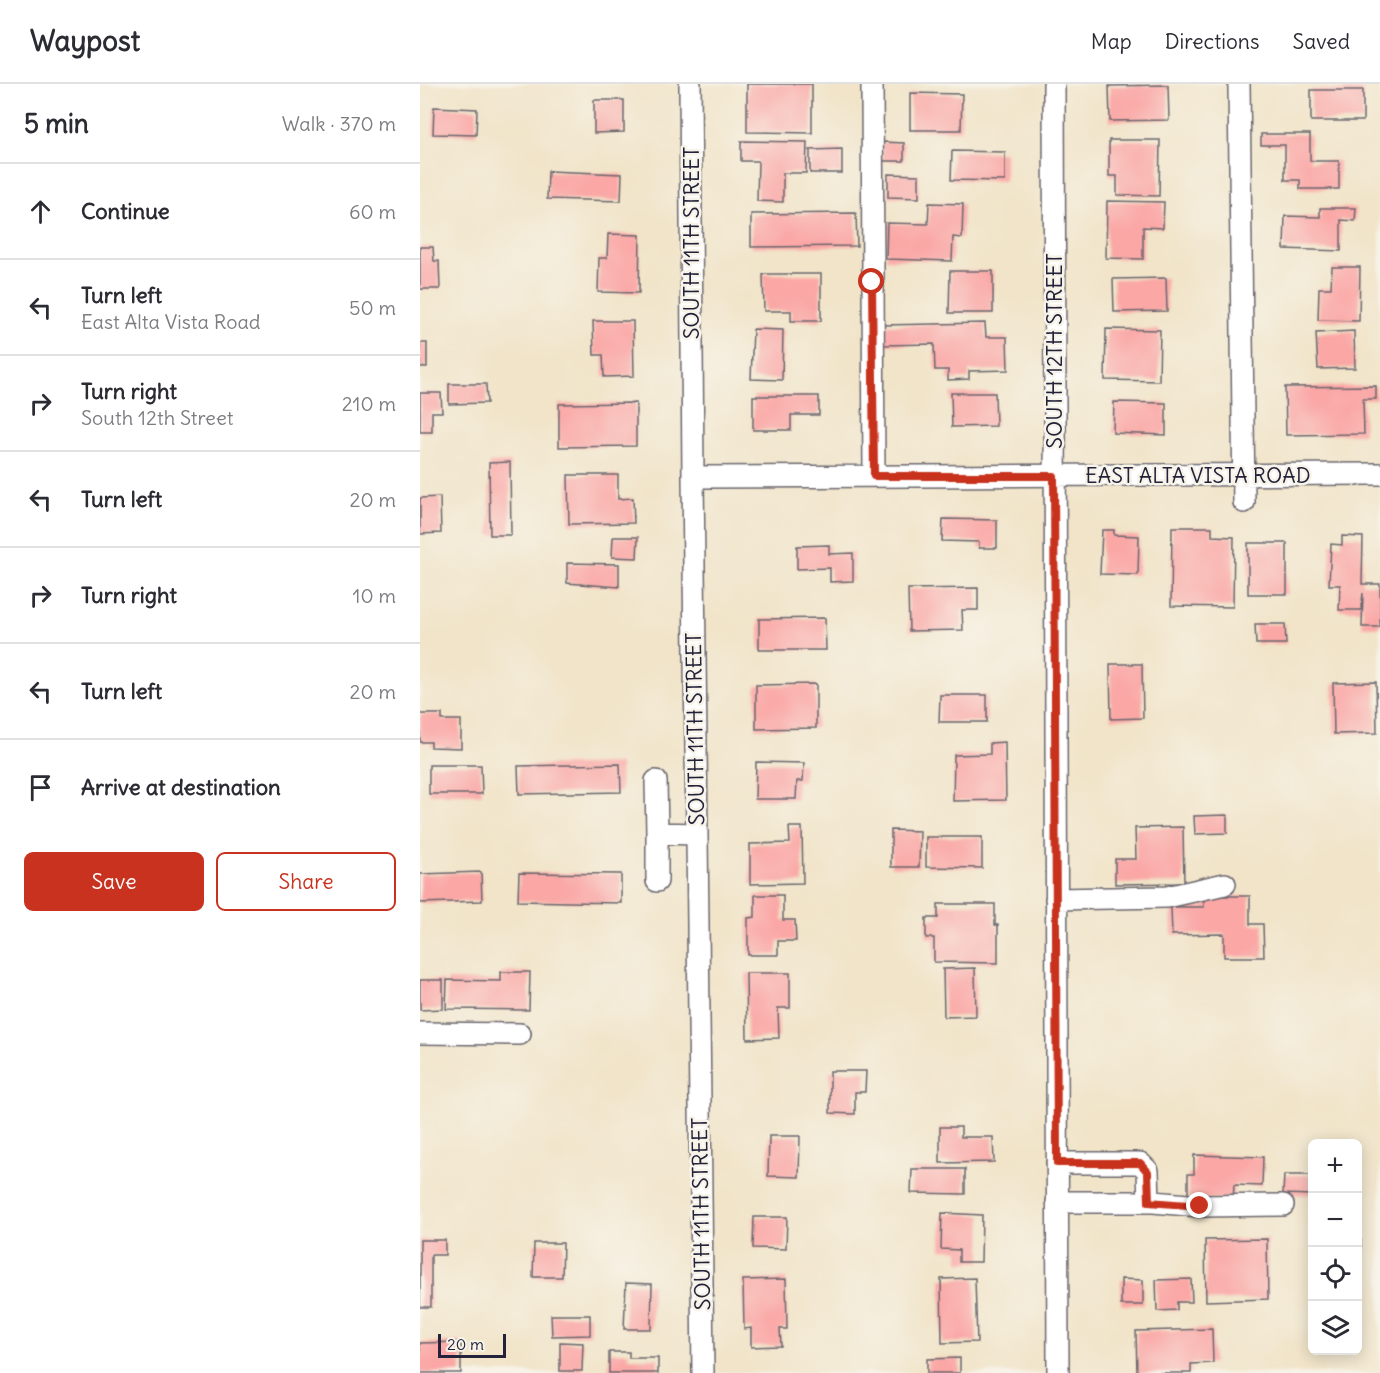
<!DOCTYPE html>
<html lang="en">
<head>
<meta charset="utf-8">
<style>
  :root { --surface:#fff; --page:#f2f2f3; --text:#2b2b33; --muted:#7c7c81; --line:#e1e1e2; --accent:#c8321e }
  body { margin:0; font-family:Delius,sans-serif; background:var(--page); color:var(--text) }
  .controls { position:absolute; right:18px; bottom:18px; display:grid; overflow:hidden; border-radius:9px; box-shadow:0 3px 15px #0003 }
  .controls button { width:54px; height:54px; display:grid; place-items:center; padding:0; border:0; border-bottom:2px solid var(--line); background:var(--surface); color:var(--text); font:30px sans-serif }
  .scale { position:absolute; left:18px; bottom:15px; width:68px; box-sizing:border-box; padding-left:6px; border:3px solid #22223b; border-top:0; font-size:16px; line-height:21px; white-space:nowrap; color:#22223b; -webkit-text-stroke:4px #f7f3e8; paint-order:stroke }
  .stop { position:absolute; width:18px; height:18px; margin:-14px; border:4px solid #c8321e; border-radius:50%; background:#fff }
  .stop.end { background:#c8321e; border-color:#fff; box-shadow:0 2px 6px #0008 }
  .list { margin:0; padding:0; list-style:none }
  h2 { display:flex; justify-content:space-between; align-items:center; height:78px; margin:0; padding:0 24px; font-size:26px }
  h2 small { font-size:20px; font-weight:400; color:var(--muted) }
  .list li { display:grid; grid-template-columns:39px 1fr auto; gap:18px; align-items:center; box-sizing:border-box; height:96px; padding:0 24px; border-top:2px solid var(--line) }
  .list b { display:block; font-size:22px; white-space:nowrap }
  .list p { margin:0; font-size:20px; white-space:nowrap; color:var(--muted) }
  .list em { font-size:20px; font-style:normal; color:var(--muted) }
  .actions { display:flex; gap:12px; padding:18px 24px }
  .actions a { flex:1; padding:14px 0; border:2px solid var(--accent); border-radius:9px; text-align:center; font-size:21px; color:var(--accent) }
  .actions .main { background:var(--accent); color:#fff }
  .icon { flex:none; width:33px; height:33px; fill:none; stroke:currentColor; stroke-width:2; stroke-linecap:round; stroke-linejoin:round }
  .map { position:relative; flex:none; width:960px; height:1289px; overflow:hidden }
  header { display:flex; align-items:center; gap:36px; box-sizing:border-box; height:84px; padding:0 30px; background:var(--surface); border-bottom:2px solid var(--line) }
  header strong { font-size:28px }
  nav { display:flex; gap:33px; margin-inline-start:auto; font-size:21px }
  main { display:flex }
  aside { flex:1; background:var(--surface) }
  .map>svg:first-child { display:block }
  .building { fill:#faa7a6 }
  .lines { fill:none; stroke-linecap:round; stroke-linejoin:round }
  .minor-casing { stroke:#6a666d; stroke-width:24 }
  .minor { stroke:#fff; stroke-width:21 }
  .route { stroke:#c8321e; stroke-width:8 }
  .labels { text-anchor:middle; dominant-baseline:central; stroke-width:5; stroke-linejoin:round; paint-order:stroke }
  .street-label { font-size:21px; fill:#22223b; stroke:#f7f3e8 }
</style>
</head>
<body>
<header>
<strong>Waypost</strong>
<nav><a>Map</a><a>Directions</a><a>Saved</a></nav>
</header>
<main>
<aside>
<h2>5 min<small>Walk · 370 m</small></h2>
<ul class="list">
<li><svg class="icon" aria-label="ahead" viewBox="0 0 24 24"><path d="M12 20V5M6 11l6-6 6 6"/></svg><div><b>Continue</b></div><em>60 m</em></li>
<li><svg class="icon" aria-label="left" viewBox="0 0 24 24"><path d="M17 20v-9H6M10 6l-5 5 5 5"/></svg><div><b>Turn left</b><p>East Alta Vista Road</p></div><em>50 m</em></li>
<li><svg class="icon" aria-label="right" viewBox="0 0 24 24"><path d="M7 20v-9h11M14 6l5 5-5 5"/></svg><div><b>Turn right</b><p>South 12th Street</p></div><em>210 m</em></li>
<li><svg class="icon" aria-label="left" viewBox="0 0 24 24"><path d="M17 20v-9H6M10 6l-5 5 5 5"/></svg><div><b>Turn left</b></div><em>20 m</em></li>
<li><svg class="icon" aria-label="right" viewBox="0 0 24 24"><path d="M7 20v-9h11M14 6l5 5-5 5"/></svg><div><b>Turn right</b></div><em>10 m</em></li>
<li><svg class="icon" aria-label="left" viewBox="0 0 24 24"><path d="M17 20v-9H6M10 6l-5 5 5 5"/></svg><div><b>Turn left</b></div><em>20 m</em></li>
<li><svg class="icon" aria-label="arrive" viewBox="0 0 24 24"><path d="M6 21V4h12l-3 4 3 4H6"/></svg><div><b>Arrive at destination</b></div></li>
</ul>
<div class="actions"><a class="main">Save</a><a>Share</a></div>
</aside>
<div class="map">
<svg width="960" height="1289" viewBox="0 0 960 1289">
  <rect width="100%" height="100%" fill="#f7f3e8"/>
  <filter id="ink" filterUnits="userSpaceOnUse"><feTurbulence type="fractalNoise" baseFrequency=".0167" numOctaves="2"/><feDisplacementMap in="SourceGraphic" scale="12" xChannelSelector="R" yChannelSelector="G"/><feConvolveMatrix kernelMatrix="1 2 1 2 8 2 1 2 1" color-interpolation-filters="sRGB"/></filter>
  <filter id="wash" filterUnits="userSpaceOnUse"><feTurbulence type="fractalNoise" baseFrequency=".008" numOctaves="4" result="noise"/><feDisplacementMap in="SourceGraphic" scale="24" xChannelSelector="R" yChannelSelector="G"/><feGaussianBlur stdDeviation="1.35" result="paint"/><feColorMatrix in="noise" values="0 0 0 0 0 0 0 0 0 0 0 0 0 0 0 0 0 1.4 0 .05"/><feComposite in="paint" operator="in"/></filter>
  <g filter="url(#wash)">
    <rect width="100%" height="100%" fill="#f1e4c9"/>
    <g id="blocks">
      <path class="building" d="M327 0H392V49L327 48Z
        M748 1 749 36 690 37 689 2Z
        M891 6H943V37H891Z
        M490 9 542 10 541 46H490Z
        M174 16H204V48L174 49Z
        M14 23 57 25 56 51 13 50Z
        M841 50H890V77H919V105H880V96H865V61H841Z
        M689 56H740L739 112 697 111V92H689Z
        M321 57 387 58 386 89H363V118L337 117 338 77H321Z
        M462 58 484 59V77H462Z
        M422 65V89H390V66Z
        M532 67 585 68V97L531 96Z
        M128 87 202 90 201 117 127 115Z
        M468 90 499 91V114L468 113Z
        M687 117 744 118 743 144 723 143V175L686 174Z
        M509 119 543 120 542 154 533 153 532 177 466 175 467 139 508 140Z
        M900 124H936L935 137 921 136V167L864 165 865 132 900 133Z
        M436 129 437 162 331 163V130Z
        M188 150 220 151 219 209 178 208 179 174H187Z
        M0 163H13L14 177H19L20 205H0Z
        M912 183H940L939 237 898 236 899 204H911Z
        M530 187H573V229H529Z
        M343 190H401V237H371V227H344Z
        M746 194 747 227 694 228 693 195Z
        M173 237H213L214 292 184 293 183 271H174Z
        M565 239 566 253H587L588 286 549 287V295L528 296V286H515L514 260 462 261V241Z
        M333 245 363 246 362 296 331 295Z
        M686 245 740 246 739 297 685 296Z
        M934 247 935 284 898 285 896 249Z
        M0 259H7V283H0Z
        M29 300H66L67 319 29 320Z
        M956 302V315H943L944 350 866 351 865 303Z
        M0 309H21L22 328H12V348H0Z
        M531 309H575L576 342 532 343Z
        M333 312H399V331H371V346H333Z
        M694 318 746 319V351L693 349Z
        M216 319V362L139 363V320Z
        M90 378 91 451H70L69 379Z
        M148 391H198V415L213 414 214 439 149 440Z
        M20 413 21 449 0 450V414Z
        M523 435 577 436V464H559V458L522 457Z
        M752 443H792V452L814 453 813 523 751 522Z
        M682 446H694V451L719 452 718 491 680 490Z
        M922 452 943 453 942 500H960V543H942L943 509 941 526H919L920 501H909L911 460 922 461Z
        M193 453H218L217 474 192 473Z
        M828 459H867V510H828Z
        M409 461V470L433 469V497L410 498V484L377 485V462Z
        M147 479 199 480V503L147 499Z
        M558 504V526H542L543 546 489 547 488 505Z
        M405 534 406 566H339V535Z
        M835 540H865L866 560H836Z
        M690 580H722L723 634 691 635Z
        M956 598 957 649 914 650 913 599Z
        M396 600V644L336 645V601Z
        M520 611H567V638H519Z
        M0 630H22V636H41V664L11 663V658H0Z
        M585 658 586 716 533 717 534 671 570 670V659Z
        M336 678 384 679 383 697H377L376 715H335Z
        M200 680 201 708 99 710 98 682Z
        M9 681H61L62 710H9Z
        M807 731V749L775 750 774 732Z
        M369 743H382L383 799 330 800V760L370 759Z
        M763 743 764 799 695 800V775H716L715 744Z
        M471 746 500 747 499 783H471Z
        M506 753H562V784L506 783Z
        M61 788 62 817 0 819V790Z
        M99 789 201 790V819L98 817Z
        M335 811H363V836H375L376 857H358V871H328V834L335 833Z
        M784 812H830V840H843L844 873H804V850L752 851 751 823H784Z
        M518 820H575V841H578V879L514 878V854H506V834H518Z
        M555 884 556 932 524 933 523 885Z
        M81 888H110L109 926 26 925 27 896 81 897Z
        M326 889H370V924H358L359 954 327 955Z
        M0 896H23V925L0 926Z
        M410 987H446L445 1008H435V1030L410 1029Z
        M520 1043H541V1053H573L574 1078 520 1079Z
        M349 1052H380L379 1093 348 1092Z
        M774 1071 843 1073 842 1102 814 1101 813 1116 768 1114V1090H774Z
        M492 1085H545V1110L491 1109Z
        M864 1091H892V1111L863 1110Z
        M522 1129 562 1131 561 1178H539V1166L521 1165Z
        M334 1133H367L366 1165 333 1164Z
        M847 1155 848 1215 786 1217 785 1156Z
        M0 1156H25V1171H11V1223H0Z
        M938 1156H941V1192H938Z
        M114 1159H143L142 1193H113Z
        M555 1194 557 1258 522 1259 521 1195Z
        M366 1195 367 1245H360L361 1262 331 1263V1244L324 1245 323 1196Z
        M701 1195 723 1196V1221H701Z
        M771 1195 772 1218H757V1226L737 1227 736 1196Z
        M206 1199 232 1200 231 1245H204Z
        M131 1231H170V1251L132 1252Z
        M792 1245 793 1279 771 1280V1289H717L716 1247Z
        M41 1258V1289H0V1259Z
        M140 1258 163 1259 162 1287H140Z
        M189 1268H209V1274H238V1289H189Z
        M540 1274V1289H507V1275Z"/>
    </g>
  </g>
  <g filter="url(#ink)">
    <use href="#blocks" fill-opacity="0" stroke="#6a666d" stroke-width="1.5"/>
    <g class="lines">
      <defs>
        <path id="minor" d="M270 0 273 393 283 1289
          M452 0 454 392
          M634 0 638 1289
          M819 0 824 418
          M273 393 960 390
          M236 697 237 749 277 750
          M237 797V749
          M636 815 747 813 805 800
          M0 949 100 950
          M637 1079H720L728 1087 729 1118
          M637 1118H733L780 1122 863 1121"/>
      </defs>
      <use href="#minor" class="minor-casing"/>
      <use href="#minor" class="minor"/>
    </g>
  </g>
  <g class="lines" filter="url(#ink)">
    <path class="route" d="M452 198 454 392H634L637 1079H720L728 1088 729 1118 780 1122"/>
  </g>
  <g class="labels">
    <g class="street-label">
      <text transform="translate(271 159) rotate(-90)">SOUTH 11TH STREET</text>
      <text transform="translate(634 267) rotate(-90)">SOUTH 12TH STREET</text>
      <text x="778" y="391">EAST ALTA VISTA ROAD</text>
      <text transform="translate(275 645) rotate(-91)">SOUTH 11TH STREET</text>
      <text transform="translate(281 1130) rotate(-91)">SOUTH 11TH STREET</text>
    </g>
  </g>
</svg>
<div class="controls">
<button>+</button>
<button>−</button>
<button><svg class="icon" aria-label="locate" viewBox="0 0 24 24"><circle cx="12" cy="12" r="6"/><path d="M12 2v4M12 18v4M2 12h4M18 12h4"/></svg></button>
<button><svg class="icon" aria-label="layers" viewBox="0 0 24 24"><path d="M12 4l9 5-9 5-9-5zM3 14l9 5 9-5"/></svg></button>
</div>
<div class="scale">20 m</div>
<div class="stop" style="left:452px;top:198px"></div>
<div class="stop end" style="left:780px;top:1122px"></div>
</div>
</main>
</body>
</html>
